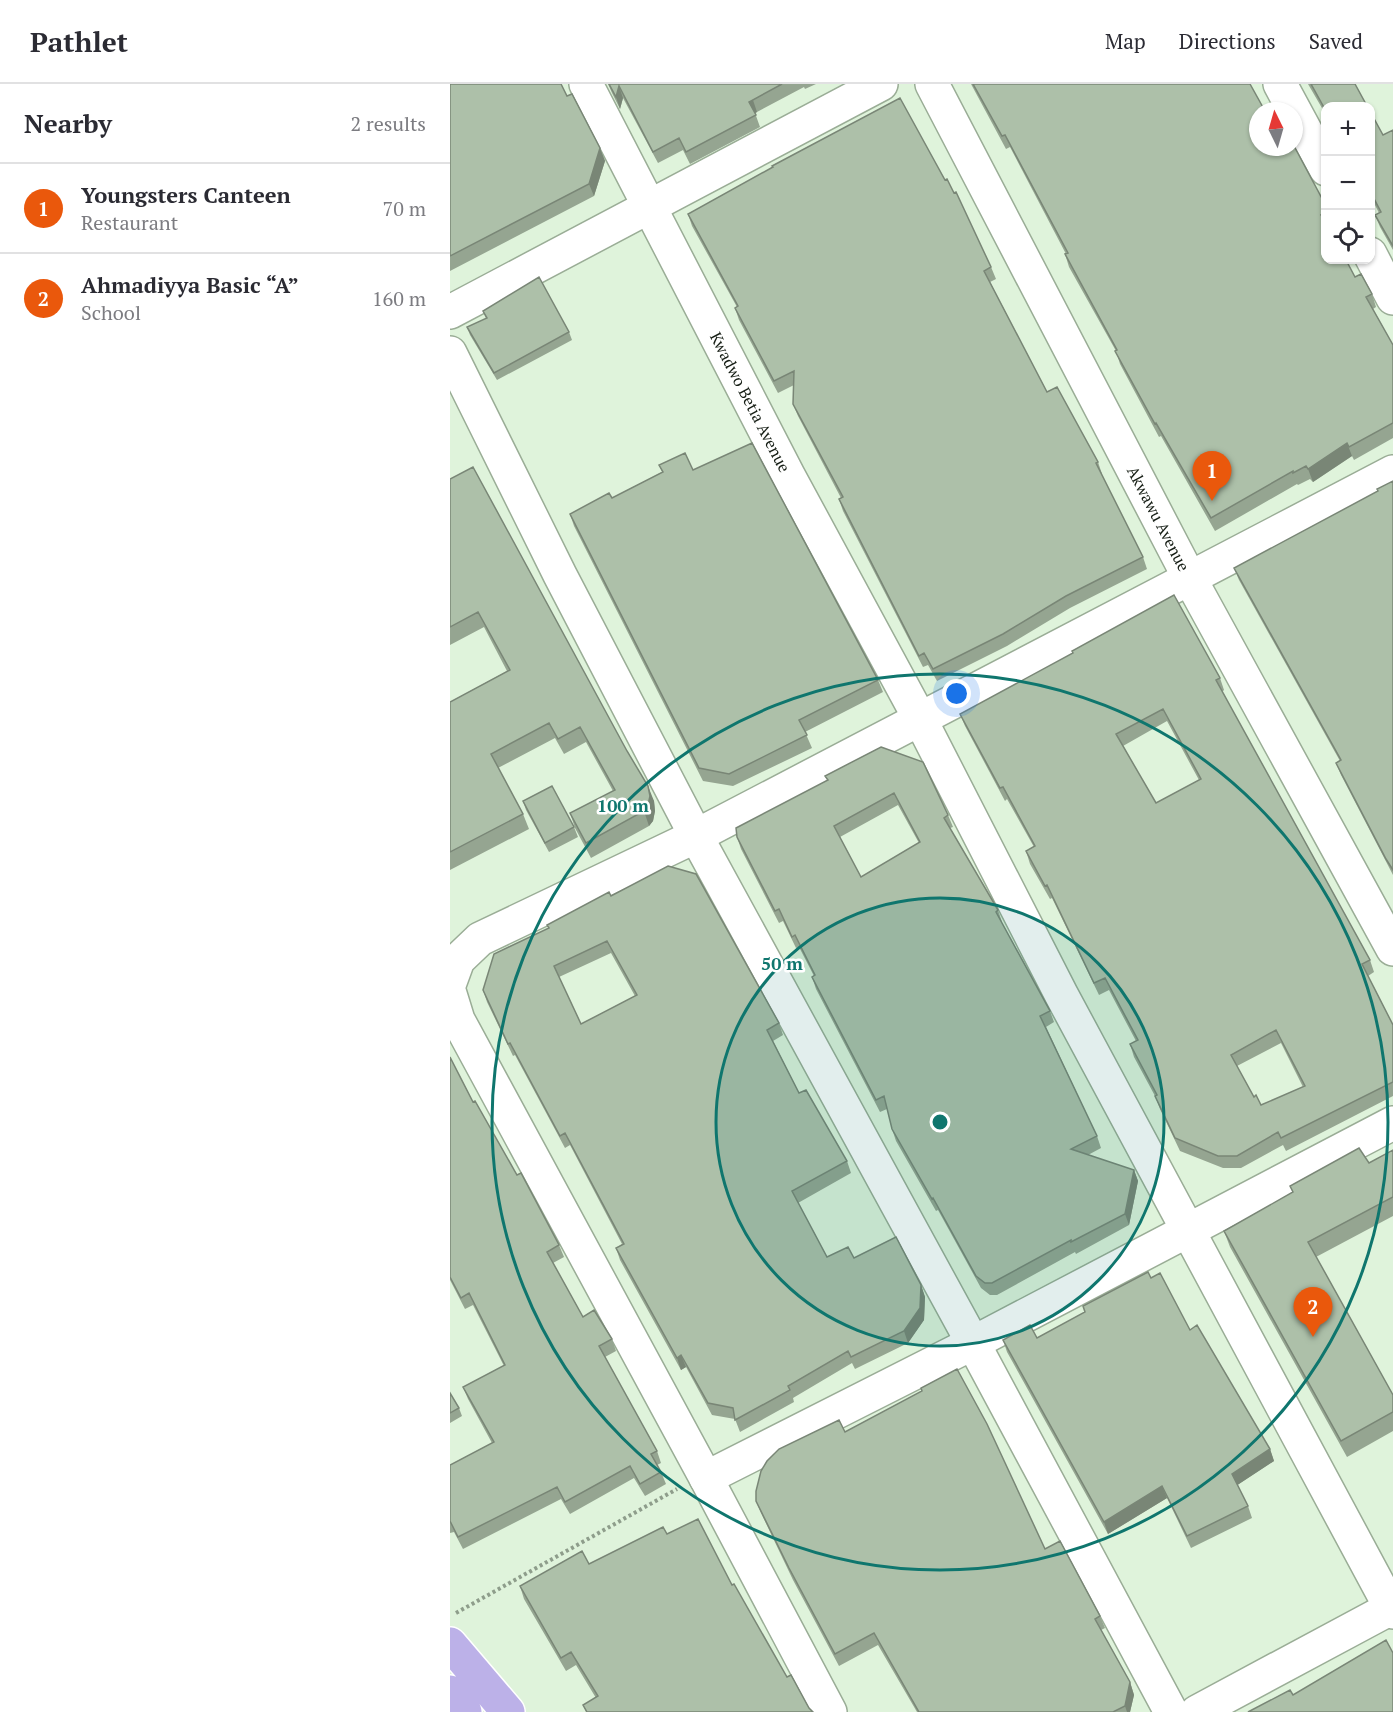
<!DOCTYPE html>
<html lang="en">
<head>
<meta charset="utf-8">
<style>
  :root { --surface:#fff; --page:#f2f2f3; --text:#2b2b33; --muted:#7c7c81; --line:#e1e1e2; --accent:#ea580c }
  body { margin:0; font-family:"PT Serif",serif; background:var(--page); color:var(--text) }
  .controls { position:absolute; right:18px; top:18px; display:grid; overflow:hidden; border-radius:12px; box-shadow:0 2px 4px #0004 }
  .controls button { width:54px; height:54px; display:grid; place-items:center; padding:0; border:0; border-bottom:2px solid var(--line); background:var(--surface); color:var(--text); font:30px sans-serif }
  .compass { position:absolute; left:799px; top:18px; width:54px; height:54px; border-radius:50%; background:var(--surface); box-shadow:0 2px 4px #0004; rotate:355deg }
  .you { position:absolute; left:507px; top:610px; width:21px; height:21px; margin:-15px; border:4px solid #fff; border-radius:50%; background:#1a73e8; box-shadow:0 0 0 9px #1a73e833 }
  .badge { display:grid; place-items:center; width:39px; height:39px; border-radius:50%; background:var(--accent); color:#fff; font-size:20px; font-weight:700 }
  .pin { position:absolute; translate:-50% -50px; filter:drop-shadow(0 2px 3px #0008) }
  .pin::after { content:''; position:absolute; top:32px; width:21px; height:18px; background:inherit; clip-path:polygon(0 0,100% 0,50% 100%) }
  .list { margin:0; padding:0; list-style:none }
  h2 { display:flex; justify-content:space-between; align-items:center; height:78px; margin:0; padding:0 24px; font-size:26px }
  h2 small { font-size:20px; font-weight:400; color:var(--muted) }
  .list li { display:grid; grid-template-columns:39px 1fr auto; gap:18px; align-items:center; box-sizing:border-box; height:90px; padding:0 24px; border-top:2px solid var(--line) }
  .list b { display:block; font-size:22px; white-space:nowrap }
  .list p { margin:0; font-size:20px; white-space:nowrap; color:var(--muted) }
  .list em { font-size:20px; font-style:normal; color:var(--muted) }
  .icon { flex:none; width:33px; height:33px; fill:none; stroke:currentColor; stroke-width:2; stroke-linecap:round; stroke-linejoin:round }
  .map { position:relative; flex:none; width:943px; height:1628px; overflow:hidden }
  header { display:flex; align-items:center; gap:36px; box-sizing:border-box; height:84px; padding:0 30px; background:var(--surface); border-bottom:2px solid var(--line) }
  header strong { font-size:28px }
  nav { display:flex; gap:33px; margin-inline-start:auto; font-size:21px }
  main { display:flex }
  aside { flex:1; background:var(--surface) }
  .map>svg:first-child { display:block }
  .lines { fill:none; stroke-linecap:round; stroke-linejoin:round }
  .minor-casing { stroke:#9aad96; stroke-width:36 }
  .major-casing { stroke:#fff; stroke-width:36 }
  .path { stroke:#8e9d8b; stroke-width:4; stroke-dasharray:3 3; stroke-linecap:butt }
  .minor { stroke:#fff; stroke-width:33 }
  .major { stroke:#bcb1e8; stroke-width:33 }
  .wall { fill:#95a591; fill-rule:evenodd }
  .shaded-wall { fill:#798676 }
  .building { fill:#adc0a9; stroke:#798676; stroke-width:1.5; fill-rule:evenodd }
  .ring { fill:none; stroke:#0f766e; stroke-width:3 }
  .labels { text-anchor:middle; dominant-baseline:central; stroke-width:5; stroke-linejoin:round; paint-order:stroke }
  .street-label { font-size:16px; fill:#151d14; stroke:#fff }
  .centre { fill:#0f766e; stroke:#fff; stroke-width:3 }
  .ring-label { font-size:18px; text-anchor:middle; font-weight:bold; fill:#0f766e; stroke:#fff; stroke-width:5; stroke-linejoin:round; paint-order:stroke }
</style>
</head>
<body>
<header>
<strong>Pathlet</strong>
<nav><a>Map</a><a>Directions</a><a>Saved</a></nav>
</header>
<main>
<aside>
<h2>Nearby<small>2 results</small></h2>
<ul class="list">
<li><span class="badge">1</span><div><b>Youngsters Canteen</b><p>Restaurant</p></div><em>70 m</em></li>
<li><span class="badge">2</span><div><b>Ahmadiyya Basic “A”</b><p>School</p></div><em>160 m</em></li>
</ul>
</aside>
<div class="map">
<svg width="943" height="1628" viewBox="0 0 943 1628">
  <rect width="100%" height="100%" fill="#dff3db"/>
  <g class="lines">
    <defs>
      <g id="minor">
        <path id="s1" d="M136 0 338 391 470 635 611 910 943 1528"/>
        <path id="s2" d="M482 0 739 493 943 865"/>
        <path d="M830 0 876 85"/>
        <path d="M920 170 943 214"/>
        <path d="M0 228 431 0"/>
        <path d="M0 269 110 491 246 752 523 1259 721 1628"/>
        <path d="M0 898 8 876 30 855 246 752 943 388"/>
        <path d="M0 910 8 936 256 1394 380 1628"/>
        <path d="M256 1394 523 1259 943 1039"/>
        <path d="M747 1628 941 1524"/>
      </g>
      <path id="major" d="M0 1560 58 1628
        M0 1608 15 1628"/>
    </defs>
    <use href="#minor" class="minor-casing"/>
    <use href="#major" class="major-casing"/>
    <path class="path" d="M6 1529 227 1405"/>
    <use href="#minor" class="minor"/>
    <use href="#major" class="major"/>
  </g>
  <path class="wall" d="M0 0 117 12 150 64 155 77 144 112 0 187Z
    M158 0H366L355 5 354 3 307 28 305 29 310 43 240 80 233 66 208 79 173 14 170 25 162 9Z
    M521 0H800L808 27 876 122V176L905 193 922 210 926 223 923 225 943 261V354L904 376 902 372 863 398 860 395 848 401 847 400 765 447 711 352 709 353 670 280 666 267 619 183 615 170H616L560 63 556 65Z
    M858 0H905L876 22V31Z
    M921 29 933 51 943 46V166L930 143 925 131 929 129 921 113Z
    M238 130 541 183 546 195 540 198 597 308 648 378 652 390H651L693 473 697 485 620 524 557 562 487 597 478 581 473 583 393 427 389 415 391 414 348 332 343 320 344 301 328 309 289 236 285 224 287 223 242 142Z
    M33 227 119 248 122 256 47 296 20 251 17 243 36 235Z
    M209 381 243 386 428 596 433 608 355 648 362 664 283 702 253 697 124 442 120 430 162 414 212 388Z
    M0 395 204 717 205 727 203 737 199 742 141 774 125 744 120 729 163 707 136 658 114 670 105 654 48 684 73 730 79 745 0 786V618L57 587 34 543 0 561Z
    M943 397V791L891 691 886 679 890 677 789 496 784 484 927 408Z
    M770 594 774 606 772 608 920 876 924 888 918 892 943 941V1012L836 1067 833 1061 791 1084H773L730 1067 710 1025 705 1012 684 973 680 960 686 957 659 906 649 911 602 814 600 815 580 780 576 767 584 763 557 715 555 717 515 642 510 630ZM717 637 749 696 706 719 673 662ZM831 959 853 1003 811 1021 804 1013 787 982Z
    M431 663 498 731 503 743 500 744 548 826 552 838H551L600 927 604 938 596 943 647 1052 651 1064 638 1071 684 1086 688 1097 679 1141 626 1170 625 1168 547 1211H540L531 1204 488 1126 486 1127 446 1057 442 1045 437 1025 430 1028 366 905 362 893 364 892 349 863 346 864 333 837 329 839 291 765 287 753 377 696 375 692ZM448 721 469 759 411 793 390 753Z
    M73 717 124 743 128 753 99 768 76 726Z
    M161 812 329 939 333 951 323 957 349 1009 397 1077 401 1089 348 1119 377 1173 404 1174 471 1201 475 1213 474 1236 458 1259 405 1285 402 1279 343 1314 344 1318 290 1348 285 1335 262 1331 236 1283 231 1286 170 1176 166 1164 172 1160 120 1061 115 1064 65 971 63 972 37 918 33 906 98 844ZM161 869 185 912 131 940 109 893Z
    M0 973 23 1018 109 1161 114 1173 103 1179 133 1233 162 1255 166 1267 155 1273 207 1367 211 1379 207 1381 211 1388 216 1400 195 1412 184 1394 120 1430 111 1415 13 1465 4 1448 0 1449V1381L42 1359 18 1315 13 1303 54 1282 23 1221 15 1225 0 1196Z
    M943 1066V1132L866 1173 943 1311V1347L897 1373 780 1163 774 1147 843 1109 840 1102 919 1079Z
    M701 1194 740 1246 820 1365 824 1377 787 1401 798 1422 802 1434 741 1464 717 1414 658 1450 557 1268 553 1256 587 1254Z
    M471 1304 595 1465 650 1532 655 1544 651 1546 680 1598 684 1611 680 1628H467L428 1561 389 1582 343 1496 311 1429 306 1417 395 1348 472 1307Z
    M0 1309 9 1324 12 1332 0 1339Z
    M217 1450 282 1501 337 1593 359 1624 363 1628H136L133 1621 146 1614 126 1581 116 1587 74 1515 70 1502 139 1480Z"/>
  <path class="shaded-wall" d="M169 2 173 14 170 25 166 13Z
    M303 16 307 28 304 30 299 18Z
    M150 64 155 77 144 112 139 100Z
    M897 359 902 372 863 398 858 385Z
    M198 702 204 717 205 727 203 737 199 742 194 727Z
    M684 1086 688 1097 679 1141 675 1130Z
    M471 1201 475 1213 474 1236 458 1259 454 1247Z
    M231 1271 236 1283 231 1286 227 1274Z
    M820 1365 824 1377 786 1402 782 1390Z
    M712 1402 717 1414 658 1450 654 1438Z
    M680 1598 684 1611 680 1628H677L675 1622Z"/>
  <path class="building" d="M0 0H111L117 12 122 10 150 64 139 100 0 172Z
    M159 0H332L299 18 306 31 236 68 229 54 203 68 169 2 166 13Z
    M523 0H800L815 27H808V63H844V62L876 122V129L871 131 876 140V176H896L905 193 911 190 922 210 916 213 943 261V339L899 363 897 359 858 385 856 382 843 389V387L761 434 706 339 705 340 665 267 667 266 615 170 618 169 555 51 552 52Z
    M861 0H905L917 22H876V27Z
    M450 14 495 96 497 95 504 109 506 108 541 183 534 187 597 308 607 303 648 378 646 379 693 473 616 512 553 550 483 585 474 569 469 572 389 415 393 413 343 320 344 287 324 297 285 224 288 222 238 130 323 83 322 82Z
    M921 29 933 51 943 46V162L925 131 931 128 921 109Z
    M89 193 119 248 44 289 17 243 37 234 33 227Z
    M302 359 428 596 349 636 357 651 279 690 249 684 120 430 159 409 162 414 213 388 209 381 235 369 243 386Z
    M23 383 177 667 198 702 200 712 198 721 194 727 136 759 120 729 165 706 130 643 108 655 99 639 41 670 73 730 0 768V618L60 586 28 528 0 543V395Z
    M943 397V786L936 775 886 679 891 676 784 484 928 407 927 405Z
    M724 511 770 594 766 596 920 876 912 880 943 941V998L831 1054 828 1048 787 1072H768L725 1054 705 1012 707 1011 680 960 688 956 655 894 644 899 597 801 595 802 576 767 585 762 553 703 550 704 510 630 623 569 622 567ZM713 625 751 695 706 719 666 650ZM826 946 855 1002 811 1021 806 1011 804 1013 781 971Z
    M431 663 473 678 498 731 494 734 548 826 546 828 600 927 590 932 647 1052 621 1065 684 1086 675 1130 621 1158V1156L542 1199H535L526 1192 483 1114 482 1115 442 1045 434 1012 426 1016 362 893 365 891 345 851 342 853 329 825 325 827 287 753 286 744 378 696 375 692ZM444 709 470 758 411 793 384 742Z
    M102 702 124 743 95 759 73 717Z
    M218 782 246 790 329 939 317 946 349 1009 356 1006 397 1077 342 1107 377 1173 398 1163 404 1174 446 1153 471 1201 470 1224 454 1247 401 1273 398 1267 338 1302 340 1306 285 1336 283 1324 258 1319 231 1271 227 1274 166 1164 174 1160 115 1049 110 1052 60 959 58 960 33 906 44 870 99 844 97 841 159 808 161 812ZM157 857 187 911 131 940 104 882Z
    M0 973 23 1018 25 1017 67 1091 71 1089 109 1161 97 1168 133 1233 144 1226 162 1255 149 1262 207 1367 201 1370 211 1388 190 1400 180 1382 115 1418 107 1403 8 1453 0 1437V1381L44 1358 13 1303 55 1281 19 1209 11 1214 0 1193Z
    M909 1064 919 1079 943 1066V1113L858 1158 943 1311V1328L891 1357 774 1147 843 1108 840 1102Z
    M698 1188 701 1194 710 1189 740 1246 747 1241 820 1365 782 1390 798 1422 737 1452 712 1402 654 1438 553 1256 580 1241 587 1254 635 1228 633 1222Z
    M507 1285 537 1340 595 1465 610 1457 650 1532 645 1535 680 1598 675 1622 663 1628H469L424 1549 385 1570 339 1484 306 1417V1407L311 1387 317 1377 329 1365 389 1336 395 1348 472 1307 471 1304Z
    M0 1309 9 1324 0 1329Z
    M248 1435 282 1501 284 1500 337 1593 341 1591 359 1624 363 1628H137L133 1621 148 1612 121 1568 111 1574 70 1502 132 1467 139 1480 213 1443 217 1450Z
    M936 1556 943 1569V1628H798L840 1606 843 1611Z"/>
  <circle cx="490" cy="1038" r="224" fill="#0f766e" fill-opacity=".12"/>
  <g class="ring">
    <circle cx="490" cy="1038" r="224"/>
    <circle cx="490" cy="1038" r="448"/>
  </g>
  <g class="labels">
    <g class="street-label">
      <text stroke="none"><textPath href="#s1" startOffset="358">Kwadwo Betia Avenue</textPath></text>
      <text stroke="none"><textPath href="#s2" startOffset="490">Akwawu Avenue</textPath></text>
    </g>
  </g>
  <circle cx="490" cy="1038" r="9" class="centre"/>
  <g class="ring-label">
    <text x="173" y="728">100 m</text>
    <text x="332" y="886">50 m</text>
  </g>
</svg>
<div class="controls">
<button>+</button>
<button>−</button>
<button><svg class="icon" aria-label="locate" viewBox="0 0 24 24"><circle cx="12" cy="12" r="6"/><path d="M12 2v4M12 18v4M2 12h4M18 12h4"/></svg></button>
</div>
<svg class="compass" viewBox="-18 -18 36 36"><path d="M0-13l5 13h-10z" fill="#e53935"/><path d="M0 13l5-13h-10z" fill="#7c7c81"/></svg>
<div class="you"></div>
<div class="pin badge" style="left:762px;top:417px">1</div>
<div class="pin badge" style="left:863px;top:1253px">2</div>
</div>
</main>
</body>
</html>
